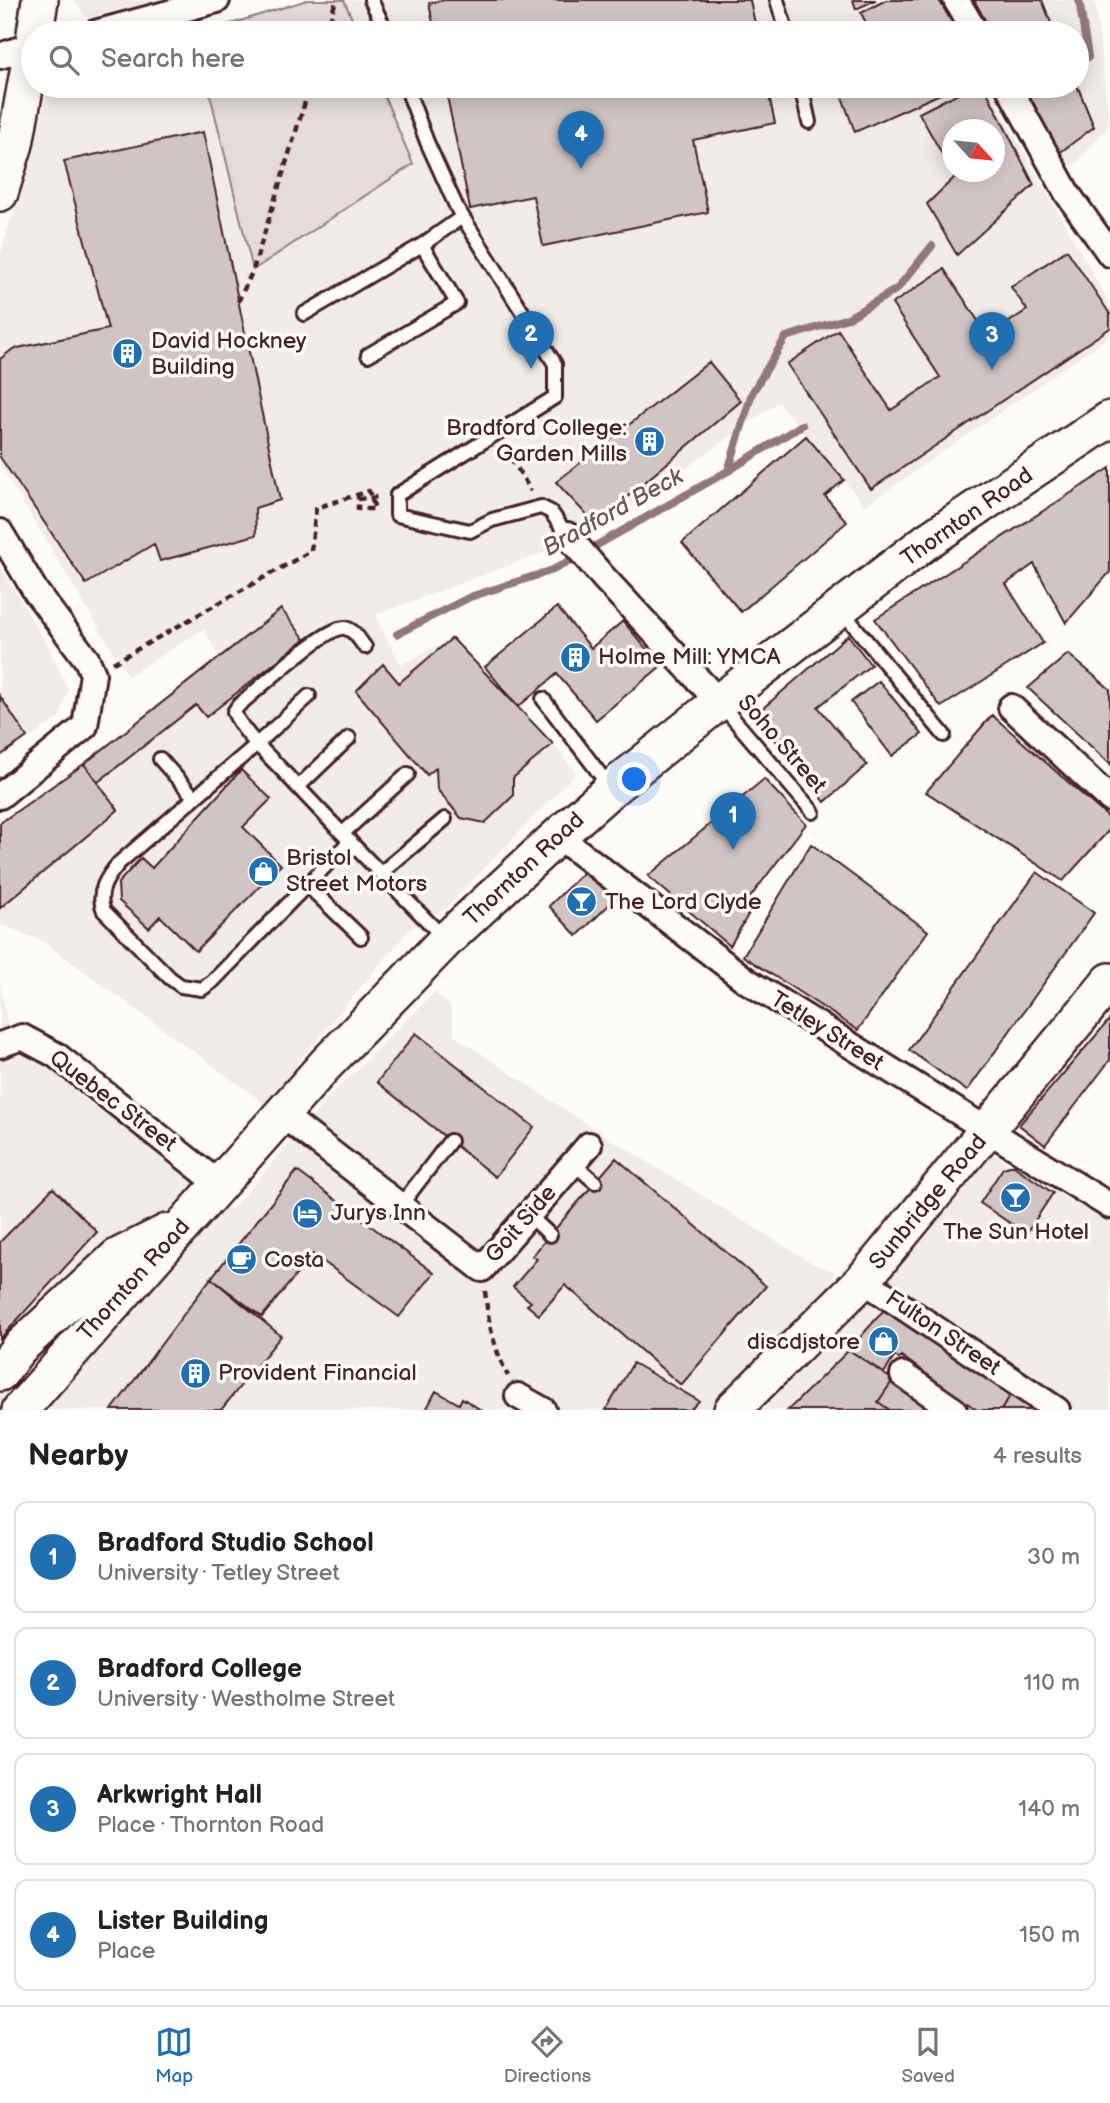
<!DOCTYPE html>
<html lang="en">
<head>
<meta charset="utf-8">
<style>
  :root { --surface:#fff; --page:#f2f2f2; --text:#202124; --muted:#757577; --line:#e0e0e0; --accent:#1f6fb2 }
  body { margin:0; font-family:"Balsamiq Sans",sans-serif; background:var(--page); color:var(--text) }
  .compass { position:absolute; left:942px; top:119px; width:63px; height:63px; border-radius:50%; background:var(--surface); box-shadow:0 4px 18px #0003; rotate:117deg }
  .you { position:absolute; left:635px; top:780px; width:24px; height:24px; margin:-18px; border:5px solid #fff; border-radius:50%; background:#1a73e8; box-shadow:0 0 0 10px #1a73e833 }
  .badge { display:grid; place-items:center; width:46px; height:46px; border-radius:50%; background:var(--accent); color:#fff; font-size:23px; font-weight:700 }
  .pin { position:absolute; translate:-50% -58px; filter:drop-shadow(0 2px 4px #0008) }
  .pin::after { content:''; position:absolute; top:37px; width:24px; height:21px; background:inherit; clip-path:polygon(0 0,100% 0,50% 100%) }
  .list { margin:0; padding:0; list-style:none }
  h2 { display:flex; justify-content:space-between; align-items:center; height:91px; margin:0; padding:0 28px; font-size:30px }
  h2 small { font-size:23px; font-weight:400; color:var(--muted) }
  .list li { display:grid; grid-template-columns:46px 1fr auto; gap:21px; align-items:center; box-sizing:border-box; height:112px; margin:0 14px 14px; padding:0 14px; border:2px solid var(--line); border-radius:14px }
  .list b { display:block; font-size:26px; white-space:nowrap }
  .list p { margin:0; font-size:23px; white-space:nowrap; color:var(--muted) }
  .list em { font-size:23px; font-style:normal; color:var(--muted) }
  .icon { flex:none; width:38px; height:38px; fill:none; stroke:currentColor; stroke-width:2; stroke-linecap:round; stroke-linejoin:round }
  .map { position:relative; flex:none; width:1110px; height:1410px; overflow:hidden }
  .search { position:absolute; background:var(--surface); box-shadow:0 4px 18px #0003; left:21px; right:21px; top:21px; height:77px; display:flex; align-items:center; gap:18px; box-sizing:border-box; padding:0 24px; border-radius:38px; color:var(--muted); font-size:26px }
  .sheet { height:595px; background:var(--surface) }
  nav { display:flex; justify-content:space-around; align-items:center; box-sizing:border-box; height:98px; border-top:2px solid var(--line); background:var(--surface); font-size:19px; color:var(--muted) }
  nav a { display:grid; justify-items:center; gap:4px }
  nav .on { color:var(--accent) }
  .map>svg:first-child { display:block }
  .built { fill:#f0ece8; fill-rule:evenodd }
  .green { fill:#e3dcda; stroke:#967e82; stroke-width:2 }
  .lines { fill:none; stroke-linecap:round; stroke-linejoin:round }
  .stream { stroke:#91777b; stroke-width:8 }
  .building { fill:#d0c5c4; stroke:#4a1f2b; stroke-width:2; fill-rule:evenodd }
  .lane-casing { stroke:#4a1f2b; stroke-width:18 }
  .street-casing { stroke:#4a1f2b; stroke-width:30 }
  .secondary-casing { stroke:#4a1f2b; stroke-width:40 }
  .path { stroke:#4a1f2b; stroke-width:4.5; stroke-dasharray:7 5; stroke-linecap:butt }
  .lane { stroke:#fdfcf7; stroke-width:12 }
  .street { stroke:#fdfcf7; stroke-width:24 }
  .secondary { stroke:#fdfcf7; stroke-width:35 }
  .labels { text-anchor:middle; dominant-baseline:central; stroke-width:7; stroke-linejoin:round; paint-order:stroke }
  .poi-label { font-size:23px; fill:#4a1f2b; stroke:#fdfcf7; text-anchor:start }
  .street-label { font-size:23px; fill:#4a1f2b; stroke:#fdfcf7 }
  .water-label { font-size:24px; font-style:italic; fill:#73525a; stroke:#fdfcf7 }
</style>
</head>
<body>
<div class="map">
<svg width="1110" height="1410" viewBox="0 0 1110 1410">
  <rect width="100%" height="100%" fill="#fdfcf7"/>
  <filter id="ink" filterUnits="userSpaceOnUse"><feTurbulence type="fractalNoise" baseFrequency=".0143" numOctaves="2"/><feDisplacementMap in="SourceGraphic" scale="14" xChannelSelector="R" yChannelSelector="G"/><feConvolveMatrix kernelMatrix="1 2 1 2 8 2 1 2 1" color-interpolation-filters="sRGB"/></filter>
  <g filter="url(#ink)">
    <path class="built" d="M73 0H159L88 18Z
      M344 0H937L956 33H195Z
      M967 0H1095L1109 125 1076 164 1062 167 1016 86H1077V33H986Z
      M50 86H986L1110 304V336L865 506 778 402 596 533 375 615 401 665 452 638 553 744 576 773 444 910 409 930 302 1057 268 1106 44 942 0 924V908L117 810 84 764 219 657 204 629 128 676 0 465V256ZM953 130H995V172H953Z
      M0 566 51 651 68 690 59 718 0 758Z
      M0 985 10 1036 94 1098 231 1210 333 1093 435 992 450 1006 455 1036 591 1127 812 1263 835 1272 829 1286 957 1133 1110 1224V1410H0Z"/>
    <path class="green" d="M307 0H344L358 33H202Z
      M208 86H380L413 164 253 270Z"/>
    <g class="lines">
      <path class="stream" d="M1079 0 1088 57
        M728 471 752 393 786 337 848 318 897 289 932 246
        M397 634 470 597 553 570 728 471 802 425"/>
    </g>
    <path class="building" d="M445 0H750L757 33H435L429 3Z
      M853 0H876L856 9Z
      M886 0H939L958 33H871L861 13Z
      M974 0H1042L1055 33H992Z
      M1077 85 1094 127 1058 154 1021 86Z
      M445 86H767L775 123 693 140 708 212 543 246 533 196 470 209Z
      M838 86H958L855 132Z
      M972 86H984L1034 185 957 255 927 204 955 177 919 113ZM953 130H995V172H953Z
      M203 132 280 500 255 508 256 535 160 561 154 544 86 584 0 457V359L13 349 108 329 64 161Z
      M1067 250 1110 314V328L871 489 787 364 838 330 891 410 940 377 892 304 944 269 988 336 1027 310 1011 287Z
      M709 362 741 401 595 524 556 482Z
      M806 436 844 480 825 496 847 522 741 612 682 543Z
      M1110 468V572L1066 623 1034 564 1006 584 1043 643 941 707 875 619Z
      M557 607 591 648 623 621 661 666 596 720 557 674 518 707 485 667Z
      M281 609 305 639 206 717 196 705 98 782 84 764Z
      M848 635 871 665 818 707 867 765 825 802 755 715Z
      M452 638 553 744 513 778V796L485 823 461 818 437 789 436 768 427 775 356 691 383 664 399 683Z
      M1068 654 1110 689V764L1028 688Z
      M879 681 922 734 892 756 851 702Z
      M0 696 27 737 0 756Z
      M992 715 1110 819V829L1063 881 926 792Z
      M84 764 118 810 0 908V823Z
      M241 770 271 799 243 827 281 865 196 951 160 916 149 928 119 901 118 883 141 858 152 868Z
      M764 779 806 824 745 904 752 908 730 946 648 876Z
      M811 844 928 931 858 1030 743 956Z
      M587 869 616 898 577 936 549 906Z
      M1037 872 1094 913 967 1091 909 1050Z
      M1110 1019V1060L1045 1145 1019 1125Z
      M416 1033 534 1127 495 1177 377 1082Z
      M616 1158 766 1286 681 1385 565 1285 539 1315 527 1305 531 1302 513 1287 537 1259 532 1256Z
      M1010 1166H1014L1053 1193 1026 1234 980 1203 1003 1168Z
      M297 1171 434 1273 399 1317 313 1254 262 1317 211 1278Z
      M53 1188 97 1232 0 1339V1242Z
      M211 1278 281 1336 221 1410H112Z
      M888 1310 1012 1393 1001 1410H977L901 1356 899 1359 895 1356 884 1373 849 1350 883 1311Z
      M849 1350 893 1380 878 1402 890 1410H788Z
      M633 1363 699 1401 690 1410H606Z
      M893 1380 937 1410H890L878 1402Z
      M436 1391 459 1404 462 1398 481 1410H426Z
      M1012 1393 1034 1410H1001Z"/>
    <g class="lines">
      <defs>
        <path id="lane" d="M371 0 387 33
          M777 0 787 33
          M406 86 427 142 457 208 555 364V397L397 495V515L470 531 492 520 541 507 551 512 567 535
          M801 86 809 122
          M304 314 422 245
          M368 355 457 303 422 245 462 217
          M842 611 944 735
          M365 647C359 640 355 630 345 628 328 625 255 692 238 706L234 712C242 732 267 754 282 770 335 827 389 882 443 937
          M309 696 257 744 119 863C107 877 96 893 104 911L170 978 181 986 202 989 213 981 350 841
          M543 699 609 786
          M719 702 813 812
          M160 759 194 797
          M298 787 349 738
          M343 833 408 774
          M381 873 445 819
          M307 885 361 937
          M573 1163 595 1182
          M400 1206 450 1141
          M529 1215 550 1235"/>
        <path id="street" d="M956 0 976 33
          M95 33 217 0
          M0 56 33 45
          M1008 86 1067 193 1110 254
          M0 532 36 592 87 660 93 674 85 726 0 796
          M567 535 603 577 719 702
          M1011 707 1110 799
          M558 836 747 981 1110 1206
          M0 1045 22 1037 56 1055 219 1184
          M280 1113 482 1269 589 1145
          M863 1280 1057 1410
          M903 1375 954 1410
          M518 1396 543 1410"/>
        <path id="secondary" d="M35 33 40 0
          M0 193 15 144 33 44
          M0 1373 18 1349 117 1257 167 1232
          M20 1410 325 1065 446 940 558 836 611 789 719 702 927 541 1110 419
          M732 1410 863 1280 1110 981"/>
      </defs>
      <use href="#lane" class="lane-casing"/>
      <use href="#street" class="street-casing"/>
      <use href="#secondary" class="secondary-casing"/>
      <path class="path" d="M326 33 336 0
        M238 302 253 270 310 86
        M505 448 531 491
        M113 663 311 551 316 508 369 491 375 509H358V499L379 497
        M485 1291C488 1322 494 1349 508 1376"/>
      <use href="#lane" class="lane"/>
      <use href="#street" class="street"/>
      <use href="#secondary" class="secondary"/>
    </g>
  </g>
  <defs>
    <symbol id="building-disc" viewBox="-11 -11 22 22"><circle r="9.5" fill="#1f6fb2" stroke="#fdfcf7"/><path d="M-4-6H4V6H1V3H-1V6H-4ZM-2.5-4.3h1.7v1.8h-1.7ZM.8-4.3h1.7v1.8H.8ZM-2.5-1h1.7V.8h-1.7ZM.8-1h1.7V.8H.8Z" fill="#fff"/></symbol>
    <symbol id="shop-disc" viewBox="-11 -11 22 22"><circle r="9.5" fill="#1f6fb2" stroke="#fdfcf7"/><path d="M-5-2.5h2.3a2.7 3.5 0 0 1 5.4 0H5L5.5 6h-11ZM-1.5-2.5h3a1.5 2.3 0 0 0-3 0Z" fill="#fff"/></symbol>
    <symbol id="bar-disc" viewBox="-11 -11 22 22"><circle r="9.5" fill="#1f6fb2" stroke="#fdfcf7"/><path d="M-6-5H6L.8 .8V4.5H3.5V6h-7V4.5H-.8V.8Z" fill="#fff"/></symbol>
    <symbol id="hotel-disc" viewBox="-11 -11 22 22"><circle r="9.5" fill="#1f6fb2" stroke="#fdfcf7"/><path d="M-6-4.5h1.5V1H6V5H4.5V3h-9V5H-6ZM-4 0a1.8 1.8 0 1 1 3.6 0ZM.5 0V-2.5h3Q6-2.5 6 0Z" fill="#fff"/></symbol>
    <symbol id="cafe-disc" viewBox="-11 -11 22 22"><circle r="9.5" fill="#1f6fb2" stroke="#fdfcf7"/><path d="M-5.5-4.5H6V0H3Q3 3.5 0 3.5H-2.5Q-5.5 3.5-5.5 0ZM3-3.2v2h1.7v-2ZM-6 4.5H4V6H-6Z" fill="#fff"/></symbol>
  </defs>
  <g fill-rule="evenodd">
    <use href="#building-disc" x="110" y="336" width="35" height="35"/>
    <use href="#building-disc" x="632" y="424" width="35" height="35"/>
    <use href="#building-disc" x="558" y="640" width="35" height="35"/>
    <use href="#shop-disc" x="246" y="854" width="35" height="35"/>
    <use href="#bar-disc" x="564" y="884" width="35" height="35"/>
    <use href="#bar-disc" x="998" y="1180" width="35" height="35"/>
    <use href="#hotel-disc" x="290" y="1196" width="35" height="35"/>
    <use href="#cafe-disc" x="224" y="1242" width="35" height="35"/>
    <use href="#shop-disc" x="866" y="1324" width="35" height="35"/>
    <use href="#building-disc" x="178" y="1356" width="35" height="35"/>
  </g>
  <g class="labels">
    <g class="poi-label">
      <text x="151" y="341">David Hockney<tspan x="151" dy="26">Building</tspan></text>
      <text x="627" y="428" text-anchor="end">Bradford College:<tspan x="627" dy="26">Garden Mills</tspan></text>
      <text x="598" y="657">Holme Mill: YMCA</text>
      <text x="286" y="858">Bristol<tspan x="286" dy="26">Street Motors</tspan></text>
      <text x="605" y="902">The Lord Clyde</text>
      <text x="331" y="1213">Jurys Inn</text>
      <text x="1016" y="1232" text-anchor="middle">The Sun Hotel</text>
      <text x="264" y="1260">Costa</text>
      <text x="860" y="1342" text-anchor="end">discdjstore</text>
      <text x="218" y="1373">Provident Financial</text>
    </g>
    <g class="street-label">
      <text transform="translate(967 517) rotate(-35)">Thornton Road</text>
      <text transform="translate(782 744) rotate(49)">Soho Street</text>
      <text transform="translate(524 869) rotate(-43)">Thornton Road</text>
      <text transform="translate(827 1031) rotate(32)">Tetley Street</text>
      <text transform="translate(113 1101) rotate(37)">Quebec Street</text>
      <text transform="translate(928 1202) rotate(-50)">Sunbridge Road</text>
      <text transform="translate(521 1224) rotate(-49)">Goit Side</text>
      <text transform="translate(134 1280) rotate(-48)">Thornton Road</text>
      <text transform="translate(943 1333) rotate(34)">Fulton Street</text>
    </g>
    <g class="water-label">
      <text transform="translate(613 512) rotate(-29)">Bradford Beck</text>
    </g>
  </g>
</svg>
<svg class="compass" viewBox="-18 -18 36 36"><path d="M0-13l5 13h-10z" fill="#e53935"/><path d="M0 13l5-13h-10z" fill="#757577"/></svg>
<div class="you"></div>
<div class="pin badge" style="left:733px;top:850px">1</div>
<div class="pin badge" style="left:531px;top:369px">2</div>
<div class="pin badge" style="left:992px;top:370px">3</div>
<div class="pin badge" style="left:581px;top:169px">4</div>
<div class="search"><svg class="icon" aria-label="search" viewBox="0 0 24 24"><circle cx="10" cy="10" r="6"/><path d="M15 15l6 6"/></svg>Search here</div>
</div>
<section class="sheet">
<h2>Nearby<small>4 results</small></h2>
<ul class="list">
<li><span class="badge">1</span><div><b>Bradford Studio School</b><p>University · Tetley Street</p></div><em>30 m</em></li>
<li><span class="badge">2</span><div><b>Bradford College</b><p>University · Westholme Street</p></div><em>110 m</em></li>
<li><span class="badge">3</span><div><b>Arkwright Hall</b><p>Place · Thornton Road</p></div><em>140 m</em></li>
<li><span class="badge">4</span><div><b>Lister Building</b><p>Place</p></div><em>150 m</em></li>
</ul>
</section>
<nav>
<a class="on"><svg class="icon" aria-label="map" viewBox="0 0 24 24"><path d="M3 6l6-2 6 2 6-2v14l-6 2-6-2-6 2zM9 4v14M15 6v14"/></svg>Map</a>
<a><svg class="icon" aria-label="directions" viewBox="0 0 24 24"><path d="M12 3l9 9-9 9-9-9zM9 14v-3h6M13 9l2 2-2 2"/></svg>Directions</a>
<a><svg class="icon" aria-label="saved" viewBox="0 0 24 24"><path d="M7 4h10v16l-5-4-5 4z"/></svg>Saved</a>
</nav>
</body>
</html>
